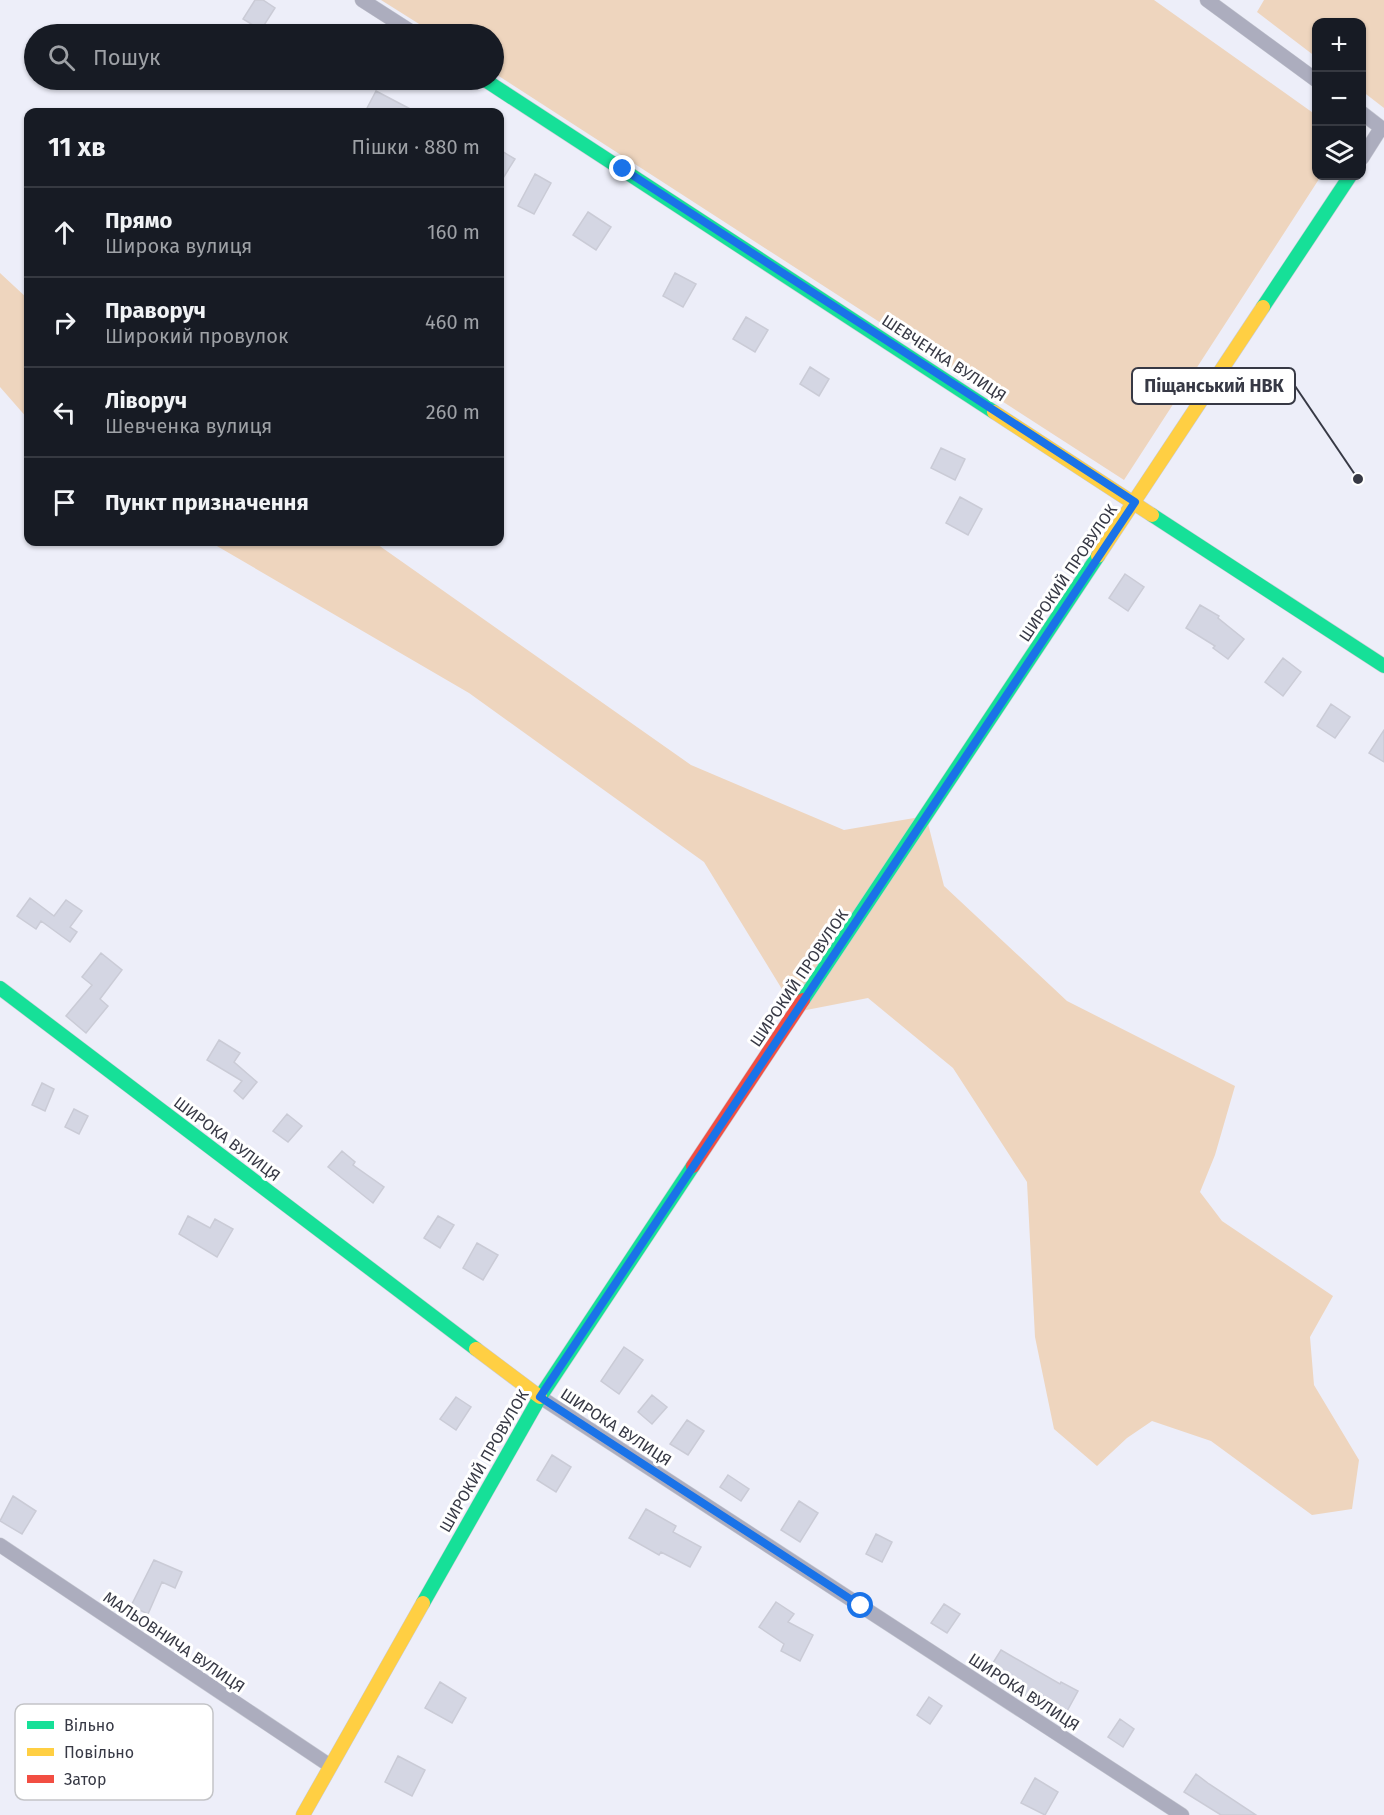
<!DOCTYPE html>
<html lang="uk">
<head>
<meta charset="utf-8">
<style>
  :root { --surface:#171b24; --page:#242831; --text:#f1f3f6; --muted:#9ea1a6; --line:#363941 }
  body { margin:0; font-family:"Fira Sans",sans-serif; background:var(--page); color:var(--text) }
  .controls { position:absolute; right:18px; top:18px; display:grid; overflow:hidden; border-radius:12px; box-shadow:0 2px 4px #0004 }
  .controls button { width:54px; height:54px; display:grid; place-items:center; padding:0; border:0; border-bottom:2px solid var(--line); background:var(--surface); color:var(--text); font:30px sans-serif }
  .stop { position:absolute; width:18px; height:18px; margin:-14px; border:4px solid #1a73e8; border-radius:50%; background:#fff }
  .stop.end { background:#1a73e8; border-color:#fff; box-shadow:0 2px 6px #0008 }
  .list { margin:0; padding:0; list-style:none }
  h2 { display:flex; justify-content:space-between; align-items:center; height:78px; margin:0; padding:0 24px; font-size:26px }
  h2 small { font-size:20px; font-weight:400; color:var(--muted) }
  .list li { display:grid; grid-template-columns:39px 1fr auto; gap:18px; align-items:center; box-sizing:border-box; height:90px; padding:0 24px; border-top:2px solid var(--line) }
  .list b { display:block; font-size:22px; white-space:nowrap }
  .list p { margin:0; font-size:20px; white-space:nowrap; color:var(--muted) }
  .list em { font-size:20px; font-style:normal; color:var(--muted) }
  .icon { flex:none; width:33px; height:33px; fill:none; stroke:currentColor; stroke-width:2; stroke-linecap:round; stroke-linejoin:round }
  .map { position:relative; flex:none; width:1384px; height:1815px; overflow:hidden }
  .search { position:absolute; background:var(--surface); box-shadow:0 2px 4px #0004; left:24px; top:24px; width:480px; height:66px; display:flex; align-items:center; gap:15px; box-sizing:border-box; padding:0 21px; border-radius:33px; color:var(--muted); font-size:22px }
  .panel { position:absolute; background:var(--surface); box-shadow:0 2px 4px #0004; left:24px; top:108px; width:480px; height:438px; border-radius:12px }
  .map>svg:first-child { display:block }
  .green { fill:#eed5be }
  .building { fill:#d4d6e3; stroke:#cacbd6; stroke-width:1.5 }
  .lines { fill:none; stroke-linecap:round; stroke-linejoin:round }
  .street-casing { stroke:#c9cbd4; stroke-width:15 }
  .fast-casing { stroke:#c9cbd4; stroke-width:15 }
  .slow-casing { stroke:#c9cbd4; stroke-width:15 }
  .jam-casing { stroke:#c9cbd4; stroke-width:15 }
  .street { stroke:#acadbe; stroke-width:14 }
  .fast { stroke:#16e098; stroke-width:14 }
  .slow { stroke:#ffcf43; stroke-width:14 }
  .jam { stroke:#f24e42; stroke-width:14 }
  .route { stroke:#1a73e8; stroke-width:8 }
  .labels { text-anchor:middle; dominant-baseline:central; stroke-width:6; stroke-linejoin:round; paint-order:stroke }
  .street-label { font-size:16px; fill:#373945; stroke:#fff }
  .key { fill:#fff; stroke:#c3c4c7; stroke-width:1.5 }
  .key-label { font-size:16px; fill:#373945 }
  .leader { fill:none; stroke:#373945; stroke-width:2 }
  .callout-dot { fill:#373945; stroke:#fff; stroke-width:2 }
  .callout { fill:#fff; stroke:#373945; stroke-width:2 }
  .callout-label { font-size:18px; text-anchor:middle; font-weight:bold; fill:#373945 }
</style>
</head>
<body>
<div class="map">
<svg width="1384" height="1815" viewBox="0 0 1384 1815">
  <rect width="100%" height="100%" fill="#edeef9"/>
  <path class="green" d="M381 0H1154L1316 115V176H1321L1124 480 494 73V34H435Z
    M1264 0H1384V108L1362 91V22H1316V57L1257 12Z
    M0 273 28 299V419L0 387Z
    M210 542H374L691 765 844 830 926 816 944 886 1067 1001 1235 1086 1215 1155 1200 1192 1222 1221 1333 1296 1310 1337 1314 1385 1359 1460 1352 1509 1312 1515 1211 1441 1152 1421 1127 1438 1097 1466 1054 1429 1035 1337 1027 1182 953 1068 868 998 796 1012 704 862 469 693Z"/>
  <path class="building" d="M255 0H263L275 8 261 30 243 19Z
    M376 91 416 112H365Z
    M500 150 515 159 500 183Z
    M535 174 551 183 534 214 518 206Z
    M588 212 611 227 596 250 573 235Z
    M675 273 696 284 683 307 663 296Z
    M746 317 768 330 755 352 733 339Z
    M810 367 829 379 819 396 800 384Z
    M941 448 965 459 955 480 931 468Z
    M960 497 982 509 968 535 946 523Z
    M1125 574 1144 587 1128 611 1109 598Z
    M1200 605 1219 616 1218 618 1244 639 1228 659 1213 648 1215 646 1186 628Z
    M1283 658 1301 672 1283 696 1265 682Z
    M1331 704 1350 717 1335 738 1317 726Z
    M1384 730V762L1369 753Z
    M30 898 54 916 66 900 82 911 70 927 77 932 70 942 41 921 36 929 17 916Z
    M101 953 122 970 100 999 108 1006 86 1033 66 1016 92 985 82 977Z
    M219 1040 240 1053 234 1062 257 1082 243 1099 234 1091 242 1081 207 1060Z
    M42 1083 54 1089 45 1111 32 1105Z
    M74 1109 88 1116 79 1134 65 1127Z
    M287 1114 302 1126 288 1142 273 1131Z
    M342 1151 355 1162 353 1165 384 1187 373 1203 328 1167Z
    M188 1216 210 1228 215 1219 233 1229 217 1257 179 1234Z
    M438 1216 454 1225 440 1248 424 1238Z
    M477 1243 498 1255 483 1280 463 1268Z
    M624 1347 643 1360 619 1394 601 1381Z
    M652 1395 667 1407 652 1424 638 1412Z
    M456 1397 471 1407 456 1430 440 1419Z
    M687 1420 704 1431 688 1455 670 1444Z
    M552 1455 571 1467 556 1492 537 1480Z
    M728 1475 749 1489 741 1501 720 1487Z
    M13 1496 36 1511 22 1534 0 1521Z
    M799 1501 818 1513 800 1542 781 1530Z
    M646 1509 676 1526 673 1532 701 1547 690 1567 661 1552 659 1555 629 1538Z
    M876 1534 892 1542 882 1562 866 1554Z
    M154 1560 182 1572 175 1588 162 1582 148 1614 131 1606Z
    M776 1602 794 1614 788 1622 813 1635 800 1661 781 1651 784 1644 759 1627Z
    M944 1604 960 1614 947 1633 931 1623Z
    M1001 1650 1060 1684 1061 1682 1078 1691 1066 1713 1032 1694 1030 1698 1014 1689 1018 1682 991 1666Z
    M440 1682 466 1698 452 1723 425 1708Z
    M929 1697 942 1706 930 1724 917 1715Z
    M1120 1719 1134 1729 1123 1747 1108 1737Z
    M398 1756 425 1770 412 1796 385 1782Z
    M1196 1774 1209 1784 1256 1815H1221L1184 1792Z
    M1035 1778 1058 1792 1045 1815 1021 1803Z"/>
  <g class="lines">
    <defs>
      <path id="street" d="M362 0 415 34
        M1207 0 1316 80
        M1362 113 1384 130
        M1362 158 1381 128
        M540 1397 1182 1815
        M0 1545 329 1765"/>
      <path id="fast" d="M485 80 994 412
        M1263 307 1350 176
        M1152 515 1384 666
        M0 988 476 1349
        M803 1000 1098 556
        M423 1603 540 1397 693 1166"/>
      <path id="slow" d="M994 412 1152 515
        M1098 556 1263 307
        M476 1349 540 1397
        M303 1815 423 1603"/>
      <path id="jam" d="M693 1166 803 1000"/>
    </defs>
    <use href="#street" class="street-casing"/>
    <use href="#fast" class="fast-casing"/>
    <use href="#slow" class="slow-casing"/>
    <use href="#jam" class="jam-casing"/>
    <use href="#street" class="street"/>
    <use href="#fast" class="fast"/>
    <use href="#slow" class="slow"/>
    <use href="#jam" class="jam"/>
  </g>
  <g class="lines">
    <path class="route" d="M623 169 1135 502 540 1397 861 1606"/>
  </g>
  <g class="labels">
    <g class="street-label">
      <text transform="translate(944 358) rotate(33)">ШЕВЧЕНКА ВУЛИЦЯ</text>
      <text transform="translate(1068 573) rotate(-56)">ШИРОКИЙ ПРОВУЛОК</text>
      <text transform="translate(799 978) rotate(-56)">ШИРОКИЙ ПРОВУЛОК</text>
      <text transform="translate(227 1139) rotate(37)">ШИРОКА ВУЛИЦЯ</text>
      <text transform="translate(616 1427) rotate(33)">ШИРОКА ВУЛИЦЯ</text>
      <text transform="translate(484 1461) rotate(-60)">ШИРОКИЙ ПРОВУЛОК</text>
      <text transform="translate(174 1642) rotate(34)">МАЛЬОВНИЧА ВУЛИЦЯ</text>
      <text transform="translate(1024 1692) rotate(33)">ШИРОКА ВУЛИЦЯ</text>
    </g>
  </g>
  <rect x="15" y="1704" width="198" height="96" rx="9" class="key"/>
  <rect x="27" y="1721" width="27" height="8" fill="#16e098"/>
  <rect x="27" y="1748" width="27" height="8" fill="#ffcf43"/>
  <rect x="27" y="1775" width="27" height="8" fill="#f24e42"/>
  <g class="key-label">
    <text x="64" y="1731">Вільно</text>
    <text x="64" y="1758">Повільно</text>
    <text x="64" y="1785">Затор</text>
  </g>
  <path class="leader" d="M1358 479L1295 386"/>
  <circle class="callout-dot" cx="1358" cy="479" r="6"/>
  <rect class="callout" x="1132" y="368" width="163" height="36" rx="6"/>
  <g class="callout-label">
    <text x="1214" y="392">Піщанський НВК</text>
  </g>
</svg>
<div class="controls">
<button>+</button>
<button>−</button>
<button><svg class="icon" aria-label="layers" viewBox="0 0 24 24"><path d="M12 4l9 5-9 5-9-5zM3 14l9 5 9-5"/></svg></button>
</div>
<div class="stop" style="left:861px;top:1606px"></div>
<div class="stop end" style="left:623px;top:169px"></div>
<div class="search"><svg class="icon" aria-label="search" viewBox="0 0 24 24"><circle cx="10" cy="10" r="6"/><path d="M15 15l6 6"/></svg>Пошук</div>
<section class="panel">
<h2>11 хв<small>Пішки · 880 m</small></h2>
<ul class="list">
<li><svg class="icon" aria-label="ahead" viewBox="0 0 24 24"><path d="M12 20V5M6 11l6-6 6 6"/></svg><div><b>Прямо</b><p>Широка вулиця</p></div><em>160 m</em></li>
<li><svg class="icon" aria-label="right" viewBox="0 0 24 24"><path d="M7 20v-9h11M14 6l5 5-5 5"/></svg><div><b>Праворуч</b><p>Широкий провулок</p></div><em>460 m</em></li>
<li><svg class="icon" aria-label="left" viewBox="0 0 24 24"><path d="M17 20v-9H6M10 6l-5 5 5 5"/></svg><div><b>Ліворуч</b><p>Шевченка вулиця</p></div><em>260 m</em></li>
<li><svg class="icon" aria-label="arrive" viewBox="0 0 24 24"><path d="M6 21V4h12l-3 4 3 4H6"/></svg><div><b>Пункт призначення</b></div></li>
</ul>
</section>
</div>
</body>
</html>
